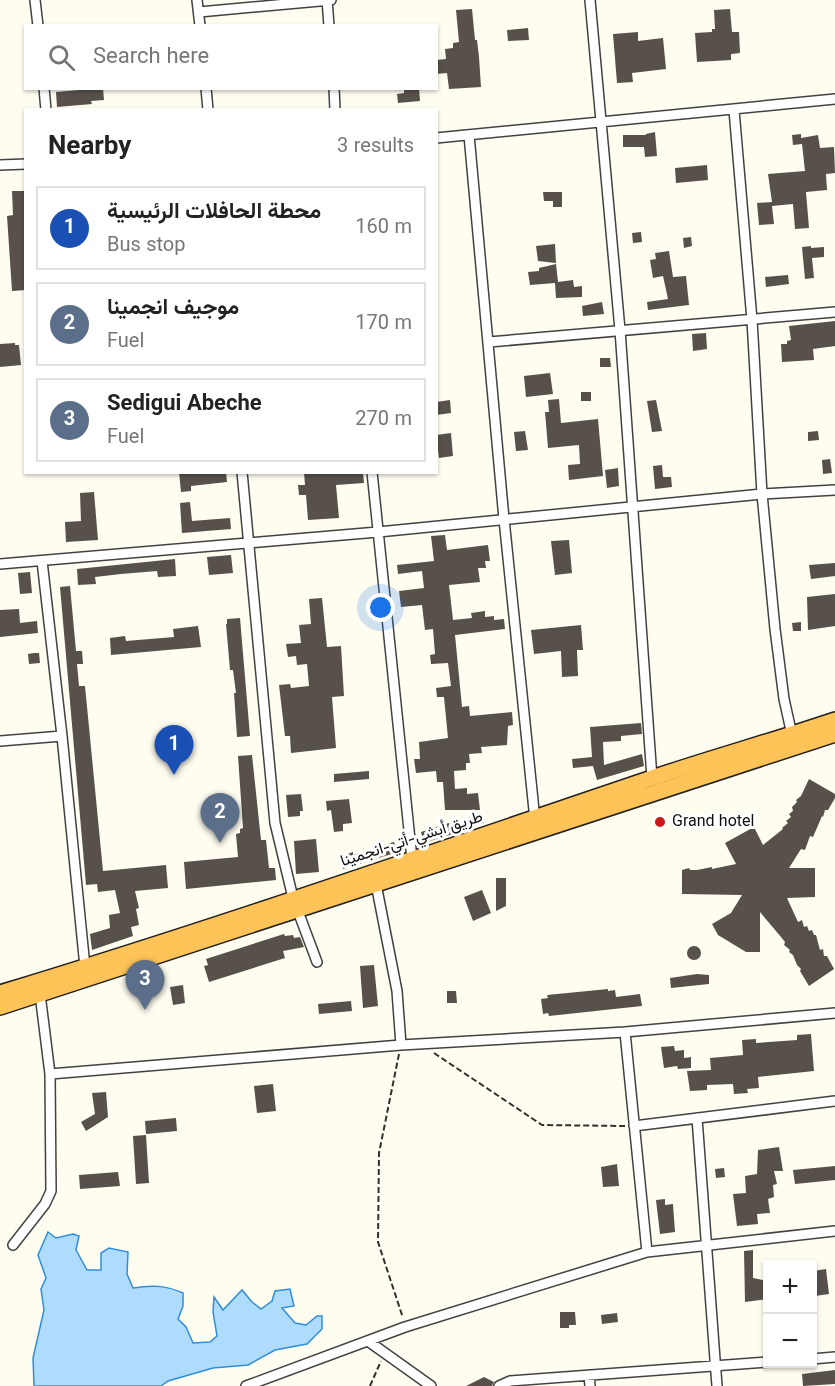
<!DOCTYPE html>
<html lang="en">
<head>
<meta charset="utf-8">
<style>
  :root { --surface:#fff; --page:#f6f6f6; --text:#222; --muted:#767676; --line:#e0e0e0; --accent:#cc191a }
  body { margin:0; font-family:Georgia,Vazirmatn,serif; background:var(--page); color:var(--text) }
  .controls { position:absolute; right:18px; bottom:18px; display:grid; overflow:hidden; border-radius:0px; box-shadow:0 2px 4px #0004 }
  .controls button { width:54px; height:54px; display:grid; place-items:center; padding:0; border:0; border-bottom:2px solid var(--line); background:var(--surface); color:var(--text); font:30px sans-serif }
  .you { position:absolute; left:381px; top:608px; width:21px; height:21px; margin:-15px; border:4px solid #fff; border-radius:50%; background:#1a73e8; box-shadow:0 0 0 9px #1a73e833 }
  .badge { display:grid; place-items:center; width:39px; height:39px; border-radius:50%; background:var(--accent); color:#fff; font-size:20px; font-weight:700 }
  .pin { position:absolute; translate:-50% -50px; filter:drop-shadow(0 2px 3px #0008) }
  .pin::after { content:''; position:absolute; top:32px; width:21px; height:18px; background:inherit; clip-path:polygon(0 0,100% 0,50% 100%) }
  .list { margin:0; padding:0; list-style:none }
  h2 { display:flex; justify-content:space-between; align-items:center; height:78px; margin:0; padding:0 24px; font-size:26px }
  h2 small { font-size:20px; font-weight:400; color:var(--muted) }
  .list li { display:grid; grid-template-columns:39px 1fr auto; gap:18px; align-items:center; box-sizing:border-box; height:84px; margin:0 12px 12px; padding:0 12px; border:2px solid var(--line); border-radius:0px }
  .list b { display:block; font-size:22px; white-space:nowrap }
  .list p { margin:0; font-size:20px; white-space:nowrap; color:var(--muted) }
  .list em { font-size:20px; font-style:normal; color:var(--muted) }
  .icon { flex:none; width:33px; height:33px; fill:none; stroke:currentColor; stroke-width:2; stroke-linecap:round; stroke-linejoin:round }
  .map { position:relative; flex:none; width:835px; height:1386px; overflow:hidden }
  .search { position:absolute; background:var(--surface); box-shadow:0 2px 4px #0004; left:24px; top:24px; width:414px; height:66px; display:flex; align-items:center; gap:15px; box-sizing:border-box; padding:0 21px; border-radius:0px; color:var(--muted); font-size:22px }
  .panel { position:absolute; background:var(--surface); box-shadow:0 2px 4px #0004; left:24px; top:108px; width:414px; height:366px; border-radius:0px }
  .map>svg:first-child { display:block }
  .water { fill:#afdcfc; stroke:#2f8eda; stroke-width:1.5 }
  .building { fill:#58504a }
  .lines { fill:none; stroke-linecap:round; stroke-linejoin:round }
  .minor-casing { stroke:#424242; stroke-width:12 }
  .trunk-casing { stroke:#202020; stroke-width:18 }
  .path { stroke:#313131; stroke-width:2; stroke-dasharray:6 3; stroke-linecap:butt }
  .minor { stroke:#fff; stroke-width:9 }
  .trunk { stroke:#ffc357; stroke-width:15 }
  .poi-dot { fill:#cc191a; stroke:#fff; stroke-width:2 }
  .labels { text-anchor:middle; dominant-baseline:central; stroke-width:6; stroke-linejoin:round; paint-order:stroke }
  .poi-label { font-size:16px; fill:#0f0f0f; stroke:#fff; text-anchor:start }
  .street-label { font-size:16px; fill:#0f0f0f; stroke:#fff }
</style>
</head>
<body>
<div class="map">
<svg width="835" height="1386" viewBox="0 0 835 1386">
  <rect width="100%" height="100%" fill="#fffdf0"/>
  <path class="water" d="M48 1232 56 1238 73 1234 79 1236 76 1250 87 1270H101V1253L109 1248 128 1252 127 1274 133 1288C151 1285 165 1285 183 1293V1306L178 1319 186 1327 193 1343 210 1342 217 1336 213 1312 214 1297 223 1310 242 1290 252 1302 261 1309 272 1301 275 1291 290 1289 294 1306 282 1308 295 1323 306 1325 317 1316H322V1329L307 1344 275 1350 248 1365 213 1368 168 1381 161 1386H34L33 1358 44 1310 41 1289 46 1278 38 1255Z"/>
  <path class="building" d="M472 9 475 40H477L479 57 481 87 449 89 447 73 436 74V60L446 59 445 49 453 48V43L459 42 456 10Z
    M730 9 732 32H739L740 53 731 54V60L697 62 695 33 712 32V29H715L714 10Z
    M528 28 529 40 508 41 507 30Z
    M638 32V41L663 38 666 69 632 73 633 82 617 83 613 34Z
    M103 88 104 100 91 101 92 104 57 107 56 92Z
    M404 88H419L420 101 398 103 397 94 404 93Z
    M655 132 657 156 645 157 644 147H623V135H646V134Z
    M801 134V138L818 135 820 148 834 147 835 173 826 174 827 190 806 192 809 228 795 229 793 204 772 206 774 224 759 225 757 203 772 202 768 174 805 171 802 144 793 145 792 135Z
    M707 165 708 180 676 183 675 168Z
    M12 191H24L26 218V290L12 291 7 216 13 215Z
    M543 192H562V207H553V201H544Z
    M641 232 642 242 633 243 632 233Z
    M691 237 692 246 684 248 683 238Z
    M555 244 556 263 538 261 536 246Z
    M811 246V248L824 247V257L812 258 814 278 805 279 802 247Z
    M669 251 673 277 686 276 689 305 648 310 647 302 668 299 663 276 653 278 650 260 656 259 655 253Z
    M556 264 558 282 573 280 574 287 582 286V297L556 298 555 283 530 285 528 272 539 271V268Z
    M788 275 789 284 766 287 765 277Z
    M602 302 604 314 583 316 582 306Z
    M835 321V346L813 349 814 360 782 362 781 344H787V341L791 340 789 326Z
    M706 333 707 349 693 351 692 334Z
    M15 343V345H19L21 365 0 367V344Z
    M600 358H610L611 367H600Z
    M550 373 553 394 526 397 524 376Z
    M581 392H591V401H581Z
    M559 399 561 423 598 419 603 476 569 480 568 465 580 464 579 445 548 448 545 412H549L548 400Z
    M450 400 451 413 436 415V402Z
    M656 400 662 431 652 432 647 401Z
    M525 431 528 450 516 451 514 432Z
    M818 431 819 440 808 441V432Z
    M451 433 453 456 439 458 436 435Z
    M830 459 832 473 823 474 822 460Z
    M662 465 663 477H671L672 487 655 489 653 466Z
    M618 468 619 486 607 488 605 470Z
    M179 472H226L227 482 191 486V491L181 492Z
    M304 472H363L364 483 336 485 339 518 308 520 306 495H299L298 485H305Z
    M94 492 98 540 66 542 65 522 81 521 80 493Z
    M190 502 192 521 230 518 231 529 182 533 180 503Z
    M445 535 447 550 488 545 490 561H485L486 568H478L480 582 449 585 453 620 472 618 471 613 485 611V617L494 616V620L504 619 505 629 455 635 462 707 469 706 470 716 512 712 513 725 508 726 507 745 481 747 482 753 469 754 470 763H466V770L454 771 455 789 467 788V794L478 793 480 810H445L443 782H437L436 771 416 773 414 759H420L419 742 448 738 444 697H437L436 688 451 686 448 663 431 664 430 655 435 654 433 629 425 630 422 605 401 607 399 591 424 588 422 571 398 574 397 565 434 561 431 536Z
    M569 540 572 573 555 575 551 541Z
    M231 555 233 573 209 575 207 557Z
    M175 559 176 576 158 577 157 571 121 574 95 577 96 584 78 585 77 569Z
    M835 563V576L811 579 809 565Z
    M30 572 32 593 20 594 18 573Z
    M70 586 76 651H82L83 664H77L79 686H85L103 871 166 865 168 888 135 891 139 908 136 909 139 925 131 927 133 936 92 950 90 934 110 928 109 915 120 913 115 890 98 892 97 884 86 885 60 587Z
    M835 594V626L808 630 807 597Z
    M322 598 327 647 341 646 344 696 332 697 336 748 291 753 290 736H285L279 685 290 684 291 688 309 686 307 664 297 665 296 656 288 657 286 644 301 643 299 625 311 624 309 599Z
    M19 609 20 623 37 621 38 633 0 637V610Z
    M240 618 250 736 237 737 234 693H236L233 670H230L226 624H227V619Z
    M801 622V631H793L792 623Z
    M581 625 583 650H577L578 676 562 677 561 651 534 654 531 630Z
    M198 626 201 647 111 655 110 638 125 636 126 641 174 637 173 629Z
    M34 653H39L40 663 29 664 28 654Z
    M641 723 642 734 621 736V741L603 742 604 765 642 754 644 766 597 780 593 766 573 768 572 759 592 757 590 727Z
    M252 755 261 840H266L269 868H275L276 880 186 889 184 862 238 857 236 834 240 833V829L243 828 238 756Z
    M369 771V779L334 782V774Z
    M809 779 835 794V798L828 810H825L823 817 822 816 813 837 810 836 805 850 801 849 789 868H815V897L787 898 798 922 802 920 804 927 807 926 809 931 812 930 814 935H816L820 950 823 949 824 956H827L834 969 809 986 800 971 801 969 797 965 793 955 789 952 790 950 784 945 785 942 781 937 760 912V952H746L718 935 712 924 731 913 742 895 682 894V870L689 868 690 870H697L712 867V869L736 864 725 843 754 827 763 845 783 829 782 828 788 823 786 821 791 817 789 814 793 811 792 807 797 802 796 800 801 796Z
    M301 794 303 811H300V816L288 817 286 795Z
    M349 799 352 823 343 824V831L334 832 331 810 327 811 326 801Z
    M481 814 484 823 472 826 469 817Z
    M449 823 453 834 424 843 421 832Z
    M316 839 319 872 296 874 294 841Z
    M394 842 398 852 343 869 342 856 353 852V855Z
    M496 878H506V906L496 911Z
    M482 890 491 913 473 921 464 897Z
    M284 934 285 936 293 935 294 938 300 937 304 947 283 951 285 958 209 982 204 966 208 965 206 959Z
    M687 953a7 7 0 1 1 14 0a7 7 0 1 1-14 0Z
    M374 965 378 1006 363 1008 360 966Z
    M697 974 709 975V984L671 988 670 978Z
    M183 985 185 1003 173 1005 170 987Z
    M608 989V991L615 990 616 997 640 994 642 1006 549 1016 548 1013 543 1014 541 999 548 998 547 995Z
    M447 991H456L457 1003H447Z
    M351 1001 352 1011 319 1014 318 1004Z
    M811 1034 814 1071 758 1077 759 1088 747 1089 748 1093 734 1094 733 1084 707 1085V1090L690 1091 687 1071 711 1070 710 1058 743 1055 742 1040 756 1039V1043L797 1040V1035Z
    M674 1046 675 1051 684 1050V1058L691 1057V1068L678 1069 677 1066 664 1068 661 1047Z
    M273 1084 276 1111 257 1113 254 1086Z
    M106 1092 108 1117 86 1131 81 1122 95 1114 92 1093Z
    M176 1118 177 1131 146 1134 145 1121Z
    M146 1135 149 1183 136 1184 133 1136Z
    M779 1147 783 1171H774L777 1184 773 1185 774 1197 768 1199 770 1213 757 1214 758 1224 737 1226 733 1194 746 1193 745 1176 757 1174 758 1150Z
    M617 1164 619 1186 603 1187 601 1167Z
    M835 1166V1180L795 1184 793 1170Z
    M724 1168 725 1177 716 1178 715 1169Z
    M118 1172 120 1186 80 1189 79 1175Z
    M665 1199V1205L673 1204 675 1232 660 1234 656 1200Z
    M753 1250V1278L768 1281V1299L745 1302 744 1251Z
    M826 1269 829 1294 815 1296 813 1271Z
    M560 1312H575L576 1325H569V1328H560Z
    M617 1313 618 1322 602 1324 601 1315Z
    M835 1370V1384L803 1386 802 1374Z
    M484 1377 494 1382 492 1386H466Z"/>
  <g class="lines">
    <defs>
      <path id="minor" d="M35 0 38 26
        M197 0 200 26
        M327 0 329 26
        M590 0 620 330 652 778
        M199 12 331 0
        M44 88 46 110
        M206 88 208 110
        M334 88 335 110
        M734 110 752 320 762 494 775 629 784 699 792 735
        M469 135 504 519 535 820
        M436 138 835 99
        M0 165 26 164
        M489 342 835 312
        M242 472 275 823 293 898 317 962
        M372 472 412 859
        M42 561 62 736 85 967
        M0 564 378 532 762 494 835 490
        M0 741 62 736
        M376 884 397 991 401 1045
        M625 1032 647 1252
        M50 1074 401 1045 625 1032 835 1013
        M697 1118 717 1386
        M634 1126 835 1101
        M13 1245 45 1204 51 1191 50 1074 40 994
        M368 1341 431 1386
        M812 1359 835 1357
        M246 1386 405 1327 647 1252 835 1231
        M499 1386 510 1381 768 1362
        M590 1386 589 1375 590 1386"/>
      <path id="trunk" d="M0 993C218 927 433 852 649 779 711 758 773 741 835 720
        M0 1007 835 734"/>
    </defs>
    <use href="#minor" class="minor-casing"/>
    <use href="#trunk" class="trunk-casing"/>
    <path class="path" d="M434 1053 542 1125 625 1126
      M399 1054 379 1153 378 1242 403 1318
      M370 1386 381 1361"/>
    <use href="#minor" class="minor"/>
    <use href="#trunk" class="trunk"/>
  </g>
  <circle class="poi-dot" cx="660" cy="822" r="6"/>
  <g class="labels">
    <g class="poi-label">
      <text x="672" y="822">Grand hotel</text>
    </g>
    <g class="street-label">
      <text transform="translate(412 840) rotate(-18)">طريق أبشي-أتي-انجمينا</text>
    </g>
  </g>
</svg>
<div class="controls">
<button>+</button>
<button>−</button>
</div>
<div class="you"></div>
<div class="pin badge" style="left:174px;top:775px;background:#1a4fb4">1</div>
<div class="pin badge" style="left:220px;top:843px;background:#5c6f8a">2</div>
<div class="pin badge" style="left:145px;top:1010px;background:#5c6f8a">3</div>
<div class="search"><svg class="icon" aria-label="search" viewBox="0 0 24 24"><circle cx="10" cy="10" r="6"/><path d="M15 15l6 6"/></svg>Search here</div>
<section class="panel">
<h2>Nearby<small>3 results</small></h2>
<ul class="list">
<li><span class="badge" style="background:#1a4fb4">1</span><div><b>محطة الحافلات الرئيسية</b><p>Bus stop</p></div><em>160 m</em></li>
<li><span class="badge" style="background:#5c6f8a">2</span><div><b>موجيف انجمينا</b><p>Fuel</p></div><em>170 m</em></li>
<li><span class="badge" style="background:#5c6f8a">3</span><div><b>Sedigui Abeche</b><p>Fuel</p></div><em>270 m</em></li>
</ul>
</section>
</div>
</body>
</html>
